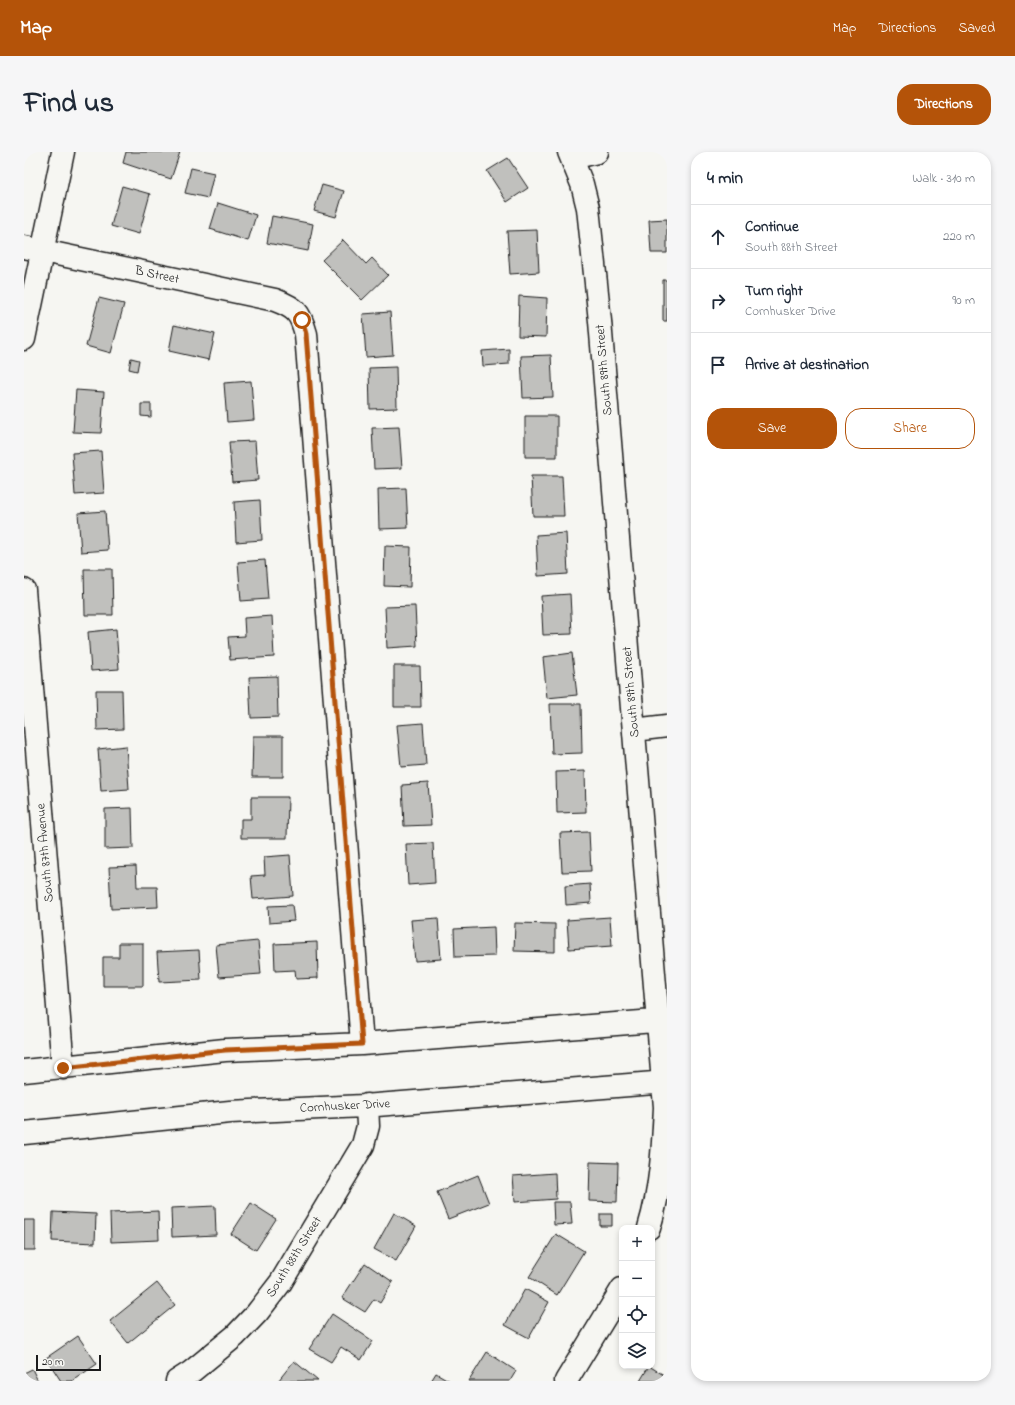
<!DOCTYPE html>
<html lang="en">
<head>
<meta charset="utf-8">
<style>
  :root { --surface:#fff; --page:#f6f6f7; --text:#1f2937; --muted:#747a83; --line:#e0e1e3; --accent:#b45309 }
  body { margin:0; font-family:"Indie Flower",sans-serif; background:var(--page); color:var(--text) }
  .controls { position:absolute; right:12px; bottom:12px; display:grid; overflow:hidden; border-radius:8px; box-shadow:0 2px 6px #0003 }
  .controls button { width:36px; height:36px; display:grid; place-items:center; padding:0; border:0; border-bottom:1px solid var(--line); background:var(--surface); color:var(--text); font:20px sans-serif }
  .scale { position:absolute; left:12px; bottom:10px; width:65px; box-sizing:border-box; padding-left:4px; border:2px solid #1c1c1c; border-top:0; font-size:11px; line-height:14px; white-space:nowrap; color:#1c1c1c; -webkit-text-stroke:3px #f6f6f2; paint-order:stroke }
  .stop { position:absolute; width:12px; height:12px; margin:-9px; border:3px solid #b45309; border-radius:50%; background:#fff }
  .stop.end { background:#b45309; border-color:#fff; box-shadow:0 1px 4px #0008 }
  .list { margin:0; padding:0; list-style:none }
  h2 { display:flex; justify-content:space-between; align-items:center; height:52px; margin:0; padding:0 16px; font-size:17px }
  h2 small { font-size:13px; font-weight:400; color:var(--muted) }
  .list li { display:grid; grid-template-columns:26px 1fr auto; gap:12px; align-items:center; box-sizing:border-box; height:64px; padding:0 16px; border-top:1px solid var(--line) }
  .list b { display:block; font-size:15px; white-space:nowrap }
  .list p { margin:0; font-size:13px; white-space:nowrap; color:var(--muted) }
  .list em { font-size:13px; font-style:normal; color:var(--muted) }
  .actions { display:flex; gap:8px; padding:12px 16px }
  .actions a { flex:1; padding:9px 0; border:1px solid var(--accent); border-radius:16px; text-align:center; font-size:14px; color:var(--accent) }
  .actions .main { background:var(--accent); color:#fff }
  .icon { flex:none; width:22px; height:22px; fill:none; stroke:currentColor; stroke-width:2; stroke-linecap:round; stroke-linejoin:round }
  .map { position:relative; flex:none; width:643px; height:1229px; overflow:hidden; border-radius:16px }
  header { display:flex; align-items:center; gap:24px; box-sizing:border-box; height:56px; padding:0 20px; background:var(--accent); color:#fff }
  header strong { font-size:19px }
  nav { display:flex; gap:22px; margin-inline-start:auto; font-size:14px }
  .intro { display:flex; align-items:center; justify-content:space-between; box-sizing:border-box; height:96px; padding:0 24px }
  h1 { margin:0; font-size:28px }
  .button { padding:10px 18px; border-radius:16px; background:var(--accent); color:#fff; font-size:14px; font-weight:700 }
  main { display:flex; gap:24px; padding:0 24px }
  aside { flex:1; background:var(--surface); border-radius:16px; box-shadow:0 2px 6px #0003 }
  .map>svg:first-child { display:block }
  .building { fill:#c0c0bd; stroke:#1c1c1c }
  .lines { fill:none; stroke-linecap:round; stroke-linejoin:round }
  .street-casing { stroke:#1c1c1c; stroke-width:25 }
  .street { stroke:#f6f6f2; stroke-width:22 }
  .route { stroke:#b45309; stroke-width:5 }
  .labels { text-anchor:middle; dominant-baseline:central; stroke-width:4; stroke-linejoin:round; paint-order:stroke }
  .street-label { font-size:13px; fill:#1c1c1c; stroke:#f6f6f2 }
</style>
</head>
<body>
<header>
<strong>Map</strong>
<nav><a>Map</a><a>Directions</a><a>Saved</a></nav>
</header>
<div class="intro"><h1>Find us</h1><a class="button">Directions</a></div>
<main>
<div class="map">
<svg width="643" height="1229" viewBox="0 0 643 1229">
  <rect width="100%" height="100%" fill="#f6f6f2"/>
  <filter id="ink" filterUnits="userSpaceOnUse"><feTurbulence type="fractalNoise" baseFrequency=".025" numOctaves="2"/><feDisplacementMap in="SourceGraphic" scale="8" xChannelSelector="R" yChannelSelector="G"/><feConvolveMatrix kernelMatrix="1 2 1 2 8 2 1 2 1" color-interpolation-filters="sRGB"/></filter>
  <g filter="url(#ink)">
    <path class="building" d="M102 0H156L147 27 99 11Z
      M484 6 504 36 483 50 463 19Z
      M167 16 190 21 184 46 161 41Z
      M298 33 320 39 312 65 290 59Z
      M98 34 126 42 115 82 87 74Z
      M194 51 232 63 224 89 186 77Z
      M248 64 289 72 284 99 243 91Z
      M643 67V101H627L625 68Z
      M513 78 515 120 486 122 483 79Z
      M319 88 342 112 348 106 364 123 338 148 298 108Z
      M639 128H643V169H639Z
      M495 144 523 146 522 185 494 184Z
      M75 146 100 152 87 201 62 194Z
      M366 160 369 203 342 205 339 162Z
      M150 173 191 182 185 208 145 199Z
      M485 197V212L459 214 458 199Z
      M527 203 529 245 499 246 497 204Z
      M107 206 115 208 113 219 105 217Z
      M372 215 373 256 346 257 345 216Z
      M227 229 230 268 203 270 200 231Z
      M52 238 80 240 77 281 49 280Z
      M117 252H127V265L117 264Z
      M501 264H533V305H501Z
      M375 275 378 316 350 317 348 276Z
      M231 289 234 328 208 330 205 290Z
      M77 299 80 341 51 343 48 301Z
      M507 324H538L540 364H509Z
      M382 336 384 376 355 377 354 337Z
      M236 348 238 388 212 390 210 350Z
      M81 359 84 398 57 400 54 361Z
      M542 381 544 422 514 424 512 383Z
      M361 394 387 395 386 435 360 434Z
      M241 408 244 447 217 449 214 410Z
      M60 417H88L89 463H61Z
      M546 442 548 482 519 483 517 444Z
      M391 454 393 494 363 496 361 455Z
      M248 464 250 505 206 508 204 485 221 484 220 466Z
      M92 477 95 517 67 519 64 480Z
      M548 501 553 543 523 546 519 505Z
      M370 514H396L397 555H370Z
      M253 524 254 565 227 566 225 525Z
      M72 538H98L99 577 73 578Z
      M526 552H557L558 601 528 602Z
      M399 571 402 613 377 615 373 573Z
      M229 584H259V625H228Z
      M102 594 105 637 77 639 74 597Z
      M561 619 562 660 533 661 532 620Z
      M404 631 407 673 380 674 378 633Z
      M227 645H264L263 686H217V667H227Z
      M108 656 109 696 81 697V657Z
      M565 680 567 719 538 720 536 681Z
      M409 691 411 731 384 733 382 692Z
      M266 703 269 744 229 747 227 724 241 723 240 705Z
      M112 714 113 735H133L134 755 87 757 85 715Z
      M566 732 567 751 542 753 541 734Z
      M268 753 270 769 245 771 244 754Z
      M586 765 588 794 545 797 543 768Z
      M414 766 417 807 391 809 387 768Z
      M491 771 531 772V800L490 799Z
      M470 775 471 804 431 805 430 777Z
      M234 789 237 822 195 825 192 793Z
      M293 790 294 826 272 827 271 818 251 819 250 792Z
      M95 791H119V834H79V805H95Z
      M175 798 177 828 135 830 133 800Z
      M566 1010 594 1011 593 1050 565 1049Z
      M531 1021 532 1047 491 1050 489 1024Z
      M454 1023 465 1051 424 1067 413 1040Z
      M529 1050H546L548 1072 530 1073Z
      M227 1051 252 1067 232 1098 207 1082Z
      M191 1054 192 1083 148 1085 147 1056Z
      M134 1059 135 1088 87 1090 86 1061Z
      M29 1060 72 1062 71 1091 28 1089Z
      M370 1061 392 1074 372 1109 350 1097Z
      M576 1062H588V1074H576Z
      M0 1068H11V1098H0Z
      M532 1082 560 1099 533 1143 505 1125Z
      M341 1111 369 1130 356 1151 350 1147 341 1160 318 1146Z
      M133 1131 151 1153 104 1191 86 1169Z
      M501 1137 525 1150 505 1186 481 1173Z
      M308 1162 349 1189 337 1208 317 1195 307 1210 285 1197Z
      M54 1184 73 1212 48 1229H37L22 1206Z
      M463 1200 492 1219 486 1229H445Z
      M270 1209 294 1229H254Z
      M625 1214 643 1225V1229H616Z
      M8 1217 14 1229H0V1221Z
      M412 1221 426 1229H407Z"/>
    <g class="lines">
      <defs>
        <path id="street" d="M545 0 558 32 564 56 576 169 641 955C639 996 637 1037 625 1076
          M548 6 573 0
          M0 95 251 148C272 156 276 160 282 182L338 892
          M0 187 39 0
          M0 438 39 916
          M610 578 643 574
          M0 919 201 898 338 892 643 868
          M0 981 206 960 340 954 643 930
          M153 1229 167 1220 211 1184 233 1161 257 1130 339 993 344 974 343 953
          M542 1229 598 1137"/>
      </defs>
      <use href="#street" class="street-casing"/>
      <use href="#street" class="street"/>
    </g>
  </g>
  <g class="lines" filter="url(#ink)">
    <path class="route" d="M39 916 201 898 338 892 282 182 278 168"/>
  </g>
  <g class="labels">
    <g class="street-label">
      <text transform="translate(133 123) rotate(12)">B Street</text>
      <text transform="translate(580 218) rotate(-95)">South 89th Street</text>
      <text transform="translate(607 540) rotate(-95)">South 89th Street</text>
      <text transform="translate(21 701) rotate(-95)">South 87th Avenue</text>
      <text transform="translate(321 954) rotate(-3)">Cornhusker Drive</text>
      <text transform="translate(270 1105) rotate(-58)">South 88th Street</text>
    </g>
  </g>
</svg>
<div class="controls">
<button>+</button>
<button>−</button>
<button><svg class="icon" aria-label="locate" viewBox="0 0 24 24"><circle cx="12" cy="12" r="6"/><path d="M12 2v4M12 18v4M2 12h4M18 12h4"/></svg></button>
<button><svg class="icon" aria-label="layers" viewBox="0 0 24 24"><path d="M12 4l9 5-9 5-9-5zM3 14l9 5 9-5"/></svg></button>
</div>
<div class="scale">20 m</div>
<div class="stop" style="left:278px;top:168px"></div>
<div class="stop end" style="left:39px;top:916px"></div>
</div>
<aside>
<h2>4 min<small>Walk · 310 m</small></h2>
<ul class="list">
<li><svg class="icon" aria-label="ahead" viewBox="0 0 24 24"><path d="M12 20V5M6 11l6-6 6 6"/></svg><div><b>Continue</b><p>South 88th Street</p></div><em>220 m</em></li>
<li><svg class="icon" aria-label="right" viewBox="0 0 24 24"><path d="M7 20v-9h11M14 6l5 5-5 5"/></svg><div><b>Turn right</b><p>Cornhusker Drive</p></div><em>90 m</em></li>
<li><svg class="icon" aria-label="arrive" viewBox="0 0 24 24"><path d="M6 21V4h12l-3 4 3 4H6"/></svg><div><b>Arrive at destination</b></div></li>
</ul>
<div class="actions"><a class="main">Save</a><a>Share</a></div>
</aside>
</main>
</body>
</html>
